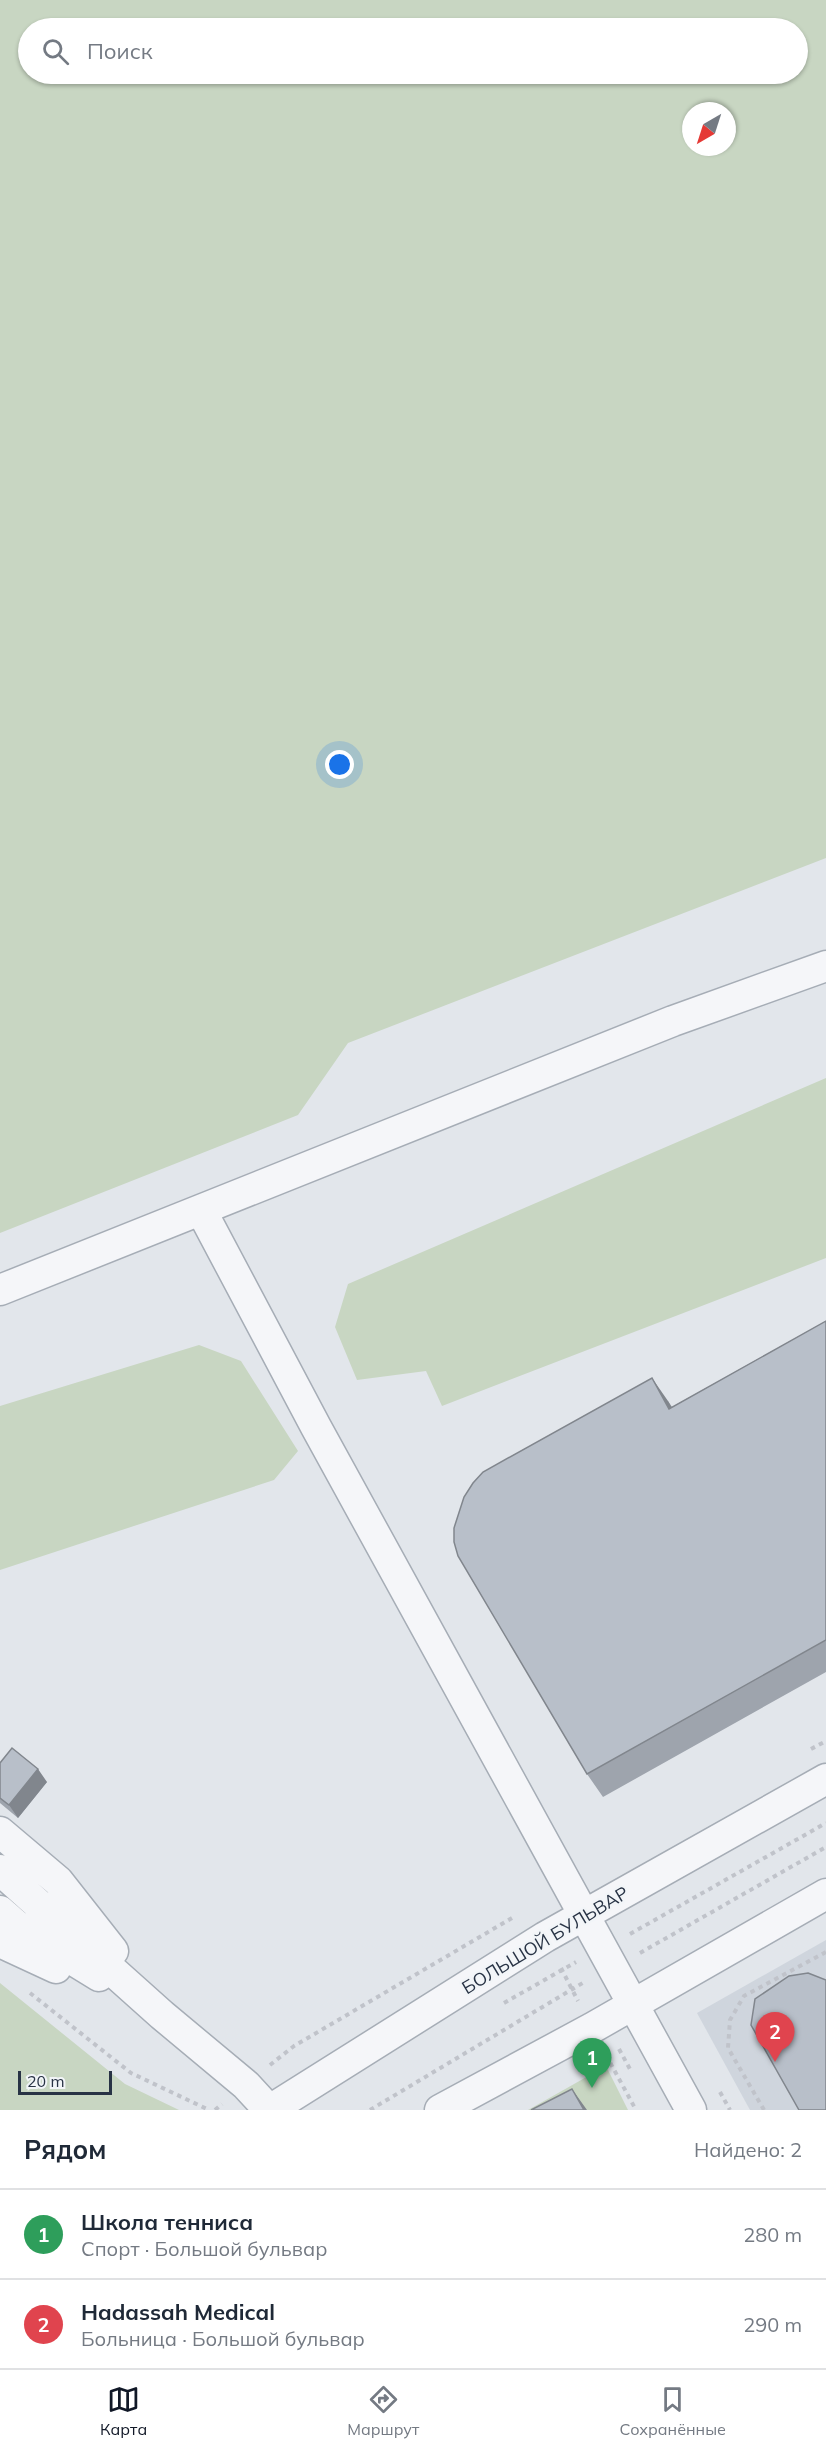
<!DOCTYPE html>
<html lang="ru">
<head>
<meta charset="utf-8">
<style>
  :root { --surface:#fff; --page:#f2f2f3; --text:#1f2937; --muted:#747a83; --line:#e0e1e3; --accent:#111827 }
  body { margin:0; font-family:Mulish,sans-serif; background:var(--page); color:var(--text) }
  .compass { position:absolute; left:682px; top:102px; width:54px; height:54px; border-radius:50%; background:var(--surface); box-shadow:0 2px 4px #0004; rotate:219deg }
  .scale { position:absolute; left:18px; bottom:15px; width:94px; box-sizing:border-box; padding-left:6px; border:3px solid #283345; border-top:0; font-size:16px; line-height:21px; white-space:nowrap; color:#283345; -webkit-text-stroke:4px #f2f5f8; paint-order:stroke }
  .you { position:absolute; left:340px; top:765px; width:21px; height:21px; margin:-15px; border:4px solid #fff; border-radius:50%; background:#1a73e8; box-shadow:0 0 0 9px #1a73e833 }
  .badge { display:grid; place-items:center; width:39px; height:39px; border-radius:50%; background:var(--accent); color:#fff; font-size:20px; font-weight:700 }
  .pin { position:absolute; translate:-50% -50px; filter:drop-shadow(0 2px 3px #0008) }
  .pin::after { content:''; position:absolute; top:32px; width:21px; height:18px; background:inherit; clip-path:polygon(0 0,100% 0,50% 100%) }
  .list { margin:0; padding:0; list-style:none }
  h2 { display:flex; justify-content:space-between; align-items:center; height:78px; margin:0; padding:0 24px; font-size:26px }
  h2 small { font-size:20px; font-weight:400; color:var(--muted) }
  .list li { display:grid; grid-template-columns:39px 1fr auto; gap:18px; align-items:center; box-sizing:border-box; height:90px; padding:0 24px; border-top:2px solid var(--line) }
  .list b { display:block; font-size:22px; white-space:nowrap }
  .list p { margin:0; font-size:20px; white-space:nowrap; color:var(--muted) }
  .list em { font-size:20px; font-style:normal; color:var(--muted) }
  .icon { flex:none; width:33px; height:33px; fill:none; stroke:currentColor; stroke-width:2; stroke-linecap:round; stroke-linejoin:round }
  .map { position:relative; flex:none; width:826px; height:2110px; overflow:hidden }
  .search { position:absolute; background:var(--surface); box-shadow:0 2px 4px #0004; left:18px; right:18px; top:18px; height:66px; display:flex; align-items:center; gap:15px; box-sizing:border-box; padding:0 21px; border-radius:33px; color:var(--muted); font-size:22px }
  .sheet { height:258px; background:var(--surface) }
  nav { display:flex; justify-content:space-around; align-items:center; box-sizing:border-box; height:84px; border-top:2px solid var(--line); background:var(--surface); font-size:16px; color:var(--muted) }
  nav a { display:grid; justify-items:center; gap:3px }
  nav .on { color:var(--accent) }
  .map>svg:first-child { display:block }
  .built { fill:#cfd5dd }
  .green { fill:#c8d6c2; fill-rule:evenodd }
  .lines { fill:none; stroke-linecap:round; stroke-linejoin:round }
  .minor-casing { stroke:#a6adb6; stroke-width:33 }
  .path { stroke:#c0c3ca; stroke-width:4; stroke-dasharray:4.5 4.5; stroke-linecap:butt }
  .minor { stroke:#f5f6f9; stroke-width:30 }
  .wall { fill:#9ea4ad }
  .shaded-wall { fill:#81868d }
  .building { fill:#b8bfc9; stroke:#81868d; stroke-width:1.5 }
  .labels { text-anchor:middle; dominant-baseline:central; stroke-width:5; stroke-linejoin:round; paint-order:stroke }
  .street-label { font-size:18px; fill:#283345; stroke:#f2f5f8 }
</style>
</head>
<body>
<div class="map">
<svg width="826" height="2110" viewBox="0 0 826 2110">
  <rect width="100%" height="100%" fill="#e2e6eb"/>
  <path class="built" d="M826 1940V2110H750L697 2013Z"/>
  <path class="green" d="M0 0H826V858L348 1043 298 1115 0 1233ZM798 28V74H28V28ZM691 111H727V147H691Z
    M826 1078V1258L442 1406 426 1371 357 1380 335 1327 348 1284Z
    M199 1345 241 1361 298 1451 274 1480 0 1570V1406Z
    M0 1983 125 2084 179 2110H0Z
    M606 2066 628 2110H528Z"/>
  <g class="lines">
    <defs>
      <path id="minor" d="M201 1210 316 1427 691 2110
        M0 1290 673 1021 826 966
        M0 1832 58 1881 113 1951
        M0 1870 162 2015 246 2085 269 2110
        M0 1911 16 1925 99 1976
        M0 1942 56 1968
        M270 2110 545 1937 826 1779
        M440 2110 592 2028 826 1894"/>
    </defs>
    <use href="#minor" class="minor-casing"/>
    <path class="path" d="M811 1749 826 1741
      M630 1934 826 1823
      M640 1953 826 1847
      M561 1968 578 2001
      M30 1993 131 2073 209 2110
      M504 2003 576 1962
      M619 2049 631 2071
      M606 2055 636 2110
      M270 2065 294 2046 512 1918
      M720 2092 730 2110
      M215 2110 222 2104
      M370 2110 586 1981
      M764 2110 728 2048 730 2020 744 1996 826 1952"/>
    <use href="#minor" class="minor"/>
  </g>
  <path class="wall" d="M826 1321V1672L603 1797 587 1774 668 1401 672 1407Z
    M0 1763 47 1782 18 1818 0 1803Z"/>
  <path class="shaded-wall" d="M652 1378 668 1401 686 1432 669 1409Z
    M38 1769 47 1782 18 1818 9 1805Z
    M572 2089 587 2110H584Z"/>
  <path class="building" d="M826 1321V1640L587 1774 458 1556 454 1542V1528L464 1497 473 1483 483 1472 652 1378 669 1409Z
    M12 1748 38 1769 9 1805 0 1798V1763Z
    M808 1973 826 1980V2110H799L751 2025 755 1999 789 1976Z
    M572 2089 584 2110H531Z"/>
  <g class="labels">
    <g class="street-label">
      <text transform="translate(545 1940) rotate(-31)">БОЛЬШОЙ БУЛЬВАР</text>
    </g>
  </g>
</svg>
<svg class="compass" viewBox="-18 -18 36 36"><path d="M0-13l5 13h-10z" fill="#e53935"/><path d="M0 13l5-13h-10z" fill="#747a83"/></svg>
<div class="scale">20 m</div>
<div class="you"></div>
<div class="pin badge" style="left:592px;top:2088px;background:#2e9e5b">1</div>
<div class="pin badge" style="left:775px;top:2062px;background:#e0444e">2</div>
<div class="search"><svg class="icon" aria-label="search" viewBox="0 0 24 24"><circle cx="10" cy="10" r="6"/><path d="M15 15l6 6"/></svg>Поиск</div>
</div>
<section class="sheet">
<h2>Рядом<small>Найдено: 2</small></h2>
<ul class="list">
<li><span class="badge" style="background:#2e9e5b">1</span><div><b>Школа тенниса</b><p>Спорт · Большой бульвар</p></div><em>280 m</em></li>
<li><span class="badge" style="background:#e0444e">2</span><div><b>Hadassah Medical</b><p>Больница · Большой бульвар</p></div><em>290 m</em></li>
</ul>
</section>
<nav>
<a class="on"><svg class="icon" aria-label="map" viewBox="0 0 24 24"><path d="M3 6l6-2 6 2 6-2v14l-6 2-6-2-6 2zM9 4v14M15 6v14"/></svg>Карта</a>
<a><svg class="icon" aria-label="directions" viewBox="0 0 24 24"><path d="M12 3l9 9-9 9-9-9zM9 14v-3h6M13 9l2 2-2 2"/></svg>Маршрут</a>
<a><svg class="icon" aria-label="saved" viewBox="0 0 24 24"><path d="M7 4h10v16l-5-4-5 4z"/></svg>Сохранённые</a>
</nav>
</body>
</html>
